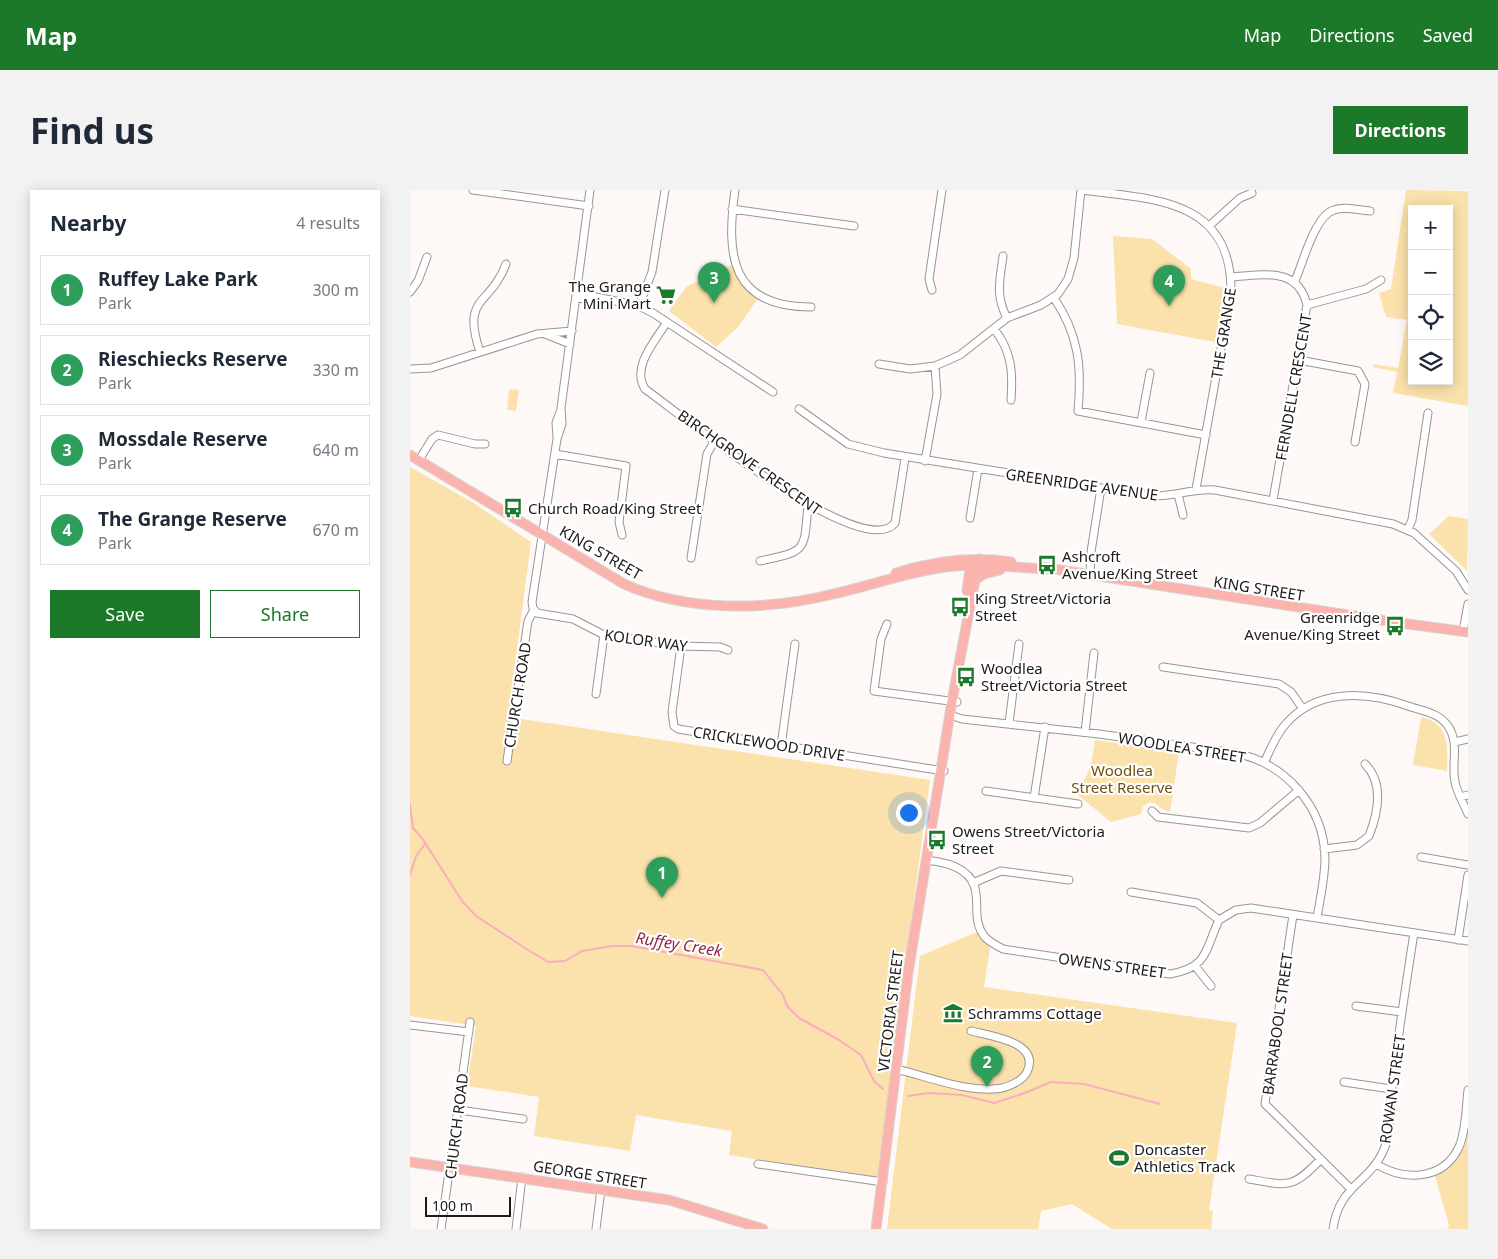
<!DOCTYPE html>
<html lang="en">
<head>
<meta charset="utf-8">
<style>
  :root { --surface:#fff; --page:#f2f2f3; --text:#1f2937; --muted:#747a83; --line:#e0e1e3; --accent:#1b7929 }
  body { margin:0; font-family:"Noto Sans",sans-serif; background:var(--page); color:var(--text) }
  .controls { position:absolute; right:15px; top:15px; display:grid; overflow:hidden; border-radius:0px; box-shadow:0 2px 12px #0003 }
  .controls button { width:45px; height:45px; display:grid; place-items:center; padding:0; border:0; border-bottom:1px solid var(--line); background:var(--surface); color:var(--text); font:25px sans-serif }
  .scale { position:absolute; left:15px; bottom:12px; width:86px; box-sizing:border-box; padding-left:5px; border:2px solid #1c1a1a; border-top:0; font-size:14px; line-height:18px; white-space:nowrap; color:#1c1a1a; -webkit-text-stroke:4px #fff; paint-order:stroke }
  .you { position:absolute; left:498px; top:622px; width:18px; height:18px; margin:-12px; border:4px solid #fff; border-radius:50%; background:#1a73e8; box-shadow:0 0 0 8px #1a73e833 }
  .badge { display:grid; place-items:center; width:32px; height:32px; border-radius:50%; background:var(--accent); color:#fff; font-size:16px; font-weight:700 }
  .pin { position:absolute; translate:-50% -41px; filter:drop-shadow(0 1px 2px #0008) }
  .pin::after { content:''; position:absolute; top:26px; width:18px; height:15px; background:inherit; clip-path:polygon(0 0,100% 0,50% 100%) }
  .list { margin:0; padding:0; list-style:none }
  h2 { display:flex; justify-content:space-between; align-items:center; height:65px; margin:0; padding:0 20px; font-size:21px }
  h2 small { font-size:16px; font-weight:400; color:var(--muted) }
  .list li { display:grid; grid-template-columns:32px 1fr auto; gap:15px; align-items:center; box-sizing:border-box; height:70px; margin:0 10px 10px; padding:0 10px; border:1px solid var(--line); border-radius:0px }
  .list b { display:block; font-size:19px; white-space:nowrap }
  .list p { margin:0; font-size:16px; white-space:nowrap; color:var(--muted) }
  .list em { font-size:16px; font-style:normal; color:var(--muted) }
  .actions { display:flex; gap:10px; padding:15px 20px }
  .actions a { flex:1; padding:11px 0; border:1px solid var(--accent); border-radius:0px; text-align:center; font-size:18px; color:var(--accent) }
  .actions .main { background:var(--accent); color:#fff }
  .icon { flex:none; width:28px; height:28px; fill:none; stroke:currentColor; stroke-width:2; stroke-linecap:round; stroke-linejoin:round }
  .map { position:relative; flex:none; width:1058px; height:1039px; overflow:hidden; border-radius:0px }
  header { display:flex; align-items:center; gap:30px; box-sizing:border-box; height:70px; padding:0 25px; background:var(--accent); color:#fff }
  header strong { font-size:24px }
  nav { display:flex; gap:28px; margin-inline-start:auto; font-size:18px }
  .intro { display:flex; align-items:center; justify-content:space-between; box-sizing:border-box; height:120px; padding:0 30px }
  h1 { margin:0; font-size:35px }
  .button { padding:12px 22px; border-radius:0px; background:var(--accent); color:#fff; font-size:18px; font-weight:700 }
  main { display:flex; gap:30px; padding:0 30px }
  aside { flex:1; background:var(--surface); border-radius:0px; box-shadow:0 2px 12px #0003 }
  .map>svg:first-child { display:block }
  .green { fill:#fbe1ab; fill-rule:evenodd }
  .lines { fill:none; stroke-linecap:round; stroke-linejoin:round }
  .stream { stroke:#faadbd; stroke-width:2 }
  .minor-casing { stroke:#999593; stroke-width:9 }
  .major-casing { stroke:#d6d6d6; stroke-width:11 }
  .minor { stroke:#fff; stroke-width:7 }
  .major { stroke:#fbb3ae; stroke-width:9 }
  .labels { text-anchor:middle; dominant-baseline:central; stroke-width:4.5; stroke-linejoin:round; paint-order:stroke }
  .poi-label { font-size:15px; fill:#1c1a1a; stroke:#fff; text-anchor:start }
  .street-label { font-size:15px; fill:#1c1a1a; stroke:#fff }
  .park-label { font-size:15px; fill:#6d520d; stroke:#fff }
  .water-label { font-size:16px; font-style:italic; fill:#922548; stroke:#fff }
</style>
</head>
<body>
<header>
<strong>Map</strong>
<nav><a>Map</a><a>Directions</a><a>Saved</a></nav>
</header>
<div class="intro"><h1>Find us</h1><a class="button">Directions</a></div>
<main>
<aside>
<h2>Nearby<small>4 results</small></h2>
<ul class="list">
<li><span class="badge" style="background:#2e9e5b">1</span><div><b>Ruffey Lake Park</b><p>Park</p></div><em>300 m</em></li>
<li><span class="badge" style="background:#2e9e5b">2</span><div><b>Rieschiecks Reserve</b><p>Park</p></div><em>330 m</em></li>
<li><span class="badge" style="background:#2e9e5b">3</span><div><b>Mossdale Reserve</b><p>Park</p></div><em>640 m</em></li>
<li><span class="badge" style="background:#2e9e5b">4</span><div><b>The Grange Reserve</b><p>Park</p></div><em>670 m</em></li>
</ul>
<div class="actions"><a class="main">Save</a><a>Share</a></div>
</aside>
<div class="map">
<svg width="1058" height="1039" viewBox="0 0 1058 1039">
  <rect width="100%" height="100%" fill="#fef9f7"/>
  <path class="green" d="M996 0 1058 1V216L983 203 987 182 963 177V174L988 178 997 130 976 127 969 103 981 99ZM1002 19H1039V191H1002Z
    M703 46 742 49 781 79V89L815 98 805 152 707 134Z
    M321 75 327 85 349 107 328 137 306 157 259 121 276 97Z
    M99 199 109 200 106 221 97 220Z
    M0 277 62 312 121 352 98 527 520 590 467 987 319 965 322 941 226 925 220 961 124 946 129 907 57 896 66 836 0 826Z
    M1039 326 1058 329 1057 381 1019 344Z
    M1011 527C1040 533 1038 558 1037 581L1003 575Z
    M685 550 769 562 760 622C749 620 745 606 733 616L731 624 701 632 668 605 681 575Z
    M567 742 580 758 574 797 827 833 799 1020 803 1021 801 1039H702L662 1014 631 1021 628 1039H477L510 766Z
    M1058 937V1039H1037L1039 1035 1025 986C1045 974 1054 959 1058 937Z"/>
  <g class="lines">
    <path class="stream" d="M0 614 3 638 12 648 52 711 66 726 115 758 138 772 155 771 172 761 202 756H222L353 780 373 805 377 816 389 828 429 850 451 865 464 891 473 899
      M0 685 6 666 15 654
      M498 906 519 903 552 905 584 913 615 903 641 892 674 894 750 914"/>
    <defs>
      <path id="minor" d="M63 0 179 16
        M325 0C316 65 320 117 401 117
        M672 0C742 9 822 8 821 102L786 299
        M322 19 444 36
        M799 36 830 8 842 3
        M593 66C590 90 585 105 597 128
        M821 87C853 85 888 76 897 115L863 310
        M885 91C893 73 905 25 924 20 935 16 948 20 960 21
        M522 100 519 89 532 0
        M0 102 8 91 17 67
        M167 103 229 116 243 123 363 202
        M166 108 190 110
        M644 108C669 145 672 177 668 221L796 245
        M897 115 956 99 971 90
        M229 116 242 82 255 0
        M257 132C245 151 221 177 235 199 269 223 452 374 485 333L495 268
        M584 139C602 161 603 183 601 210
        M135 144 160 154
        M70 162C51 105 80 117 96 74
        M889 170 948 181 955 194 945 252
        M469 174 500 179 525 176 550 165 597 128 631 115 648 104 658 89 664 68 671 0
        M0 179 21 178 127 144 162 141
        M389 219 438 254 474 263 741 306C763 307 783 298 805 300L983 334 1004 343 1046 381 1058 400
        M731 232 740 183
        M147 246 146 233 150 222
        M145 264 216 276 209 332 212 345
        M9 270 22 249 28 245 65 254H75
        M515 271 527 204 525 176
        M768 304 773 325
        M560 328 568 279
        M998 339 1002 330 1018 223
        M281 368 297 264 305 250
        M350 371C397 361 394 362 398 315
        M680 386 681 362 691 298
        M127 423 123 418 122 412 147 249 152 234 151 218 180 0
        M127 423 163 429 194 445 271 456 310 457 318 460
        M477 434 471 449 464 501 547 512
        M1053 441 1058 414
        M271 456 262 522 264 536 268 539 534 581
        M753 477 869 494 881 502 893 519
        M186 504 194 445
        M540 525 552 529 689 544 825 563C875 573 914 616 915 668 915 688 910 709 907 728
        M599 533 609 454
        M675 542 684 463
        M1045 552 1058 549
        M371 556 385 454
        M97 571 118 431 124 420
        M854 573C860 560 865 547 874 536 905 498 956 501 998 516 1012 521 1028 522 1038 536 1050 554 1041 573 1045 592 1047 603 1054 614 1058 624
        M576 601 668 614
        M1050 607 1058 605
        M624 608 635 537
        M742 621 748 627 839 638 850 633 889 600
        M914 659 947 655 959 646C968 623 974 593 955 574
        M1011 667 1058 675
        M516 670C537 672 564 679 566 704 568 720 564 732 574 746 579 752 586 755 593 759L760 784C798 778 795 760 809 730L826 720 841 718 1058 751
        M563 693 591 681 659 690
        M721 702 787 713 809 730
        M883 725 855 914 941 999
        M1048 750 1058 685
        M785 776 801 796
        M946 816 992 822
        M0 835 59 842
        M486 879C517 886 559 904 592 898 601 896 613 890 617 882 631 852 581 846 561 841
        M934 892 981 899
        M49 920 113 929
        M348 974 473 992
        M966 974C994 991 1033 991 1049 957 1056 941 1056 917 1058 900
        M839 989C879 996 882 999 911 969
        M31 1039 60 832
        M106 1039 112 987
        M186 1039 191 999
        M923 1039C929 993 963 993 976 954 981 937 979 915 982 897 988 846 996 794 1004 743"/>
      <path id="major" d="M0 265 214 394C277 422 356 421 423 404 463 395 504 380 545 376 576 373 606 378 637 379
        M631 377 990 433 1058 442
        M486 383C524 371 561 366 601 372
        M565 390 574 384 590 380
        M557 401 561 371
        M0 972 259 1010 353 1039
        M466 1039 498 783 542 511 569 369"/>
    </defs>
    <use href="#minor" class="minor-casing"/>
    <use href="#major" class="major-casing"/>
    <use href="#minor" class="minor"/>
    <use href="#major" class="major"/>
  </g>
  <defs>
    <symbol id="supermarket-bare" viewBox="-9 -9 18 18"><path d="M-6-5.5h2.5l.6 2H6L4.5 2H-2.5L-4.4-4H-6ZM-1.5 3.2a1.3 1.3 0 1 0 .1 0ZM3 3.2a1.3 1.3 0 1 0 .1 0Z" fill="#1b7929" stroke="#fff" stroke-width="2.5" paint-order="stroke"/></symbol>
    <symbol id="bus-bare" viewBox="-9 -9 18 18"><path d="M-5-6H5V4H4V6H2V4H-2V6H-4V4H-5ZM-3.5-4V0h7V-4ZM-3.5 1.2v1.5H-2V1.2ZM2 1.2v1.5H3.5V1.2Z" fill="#1b7929" stroke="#fff" stroke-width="2.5" paint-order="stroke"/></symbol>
    <symbol id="museum-bare" viewBox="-9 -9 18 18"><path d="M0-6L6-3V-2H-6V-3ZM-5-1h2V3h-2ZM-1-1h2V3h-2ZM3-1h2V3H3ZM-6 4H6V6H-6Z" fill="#1b7929" stroke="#fff" stroke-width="2.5" paint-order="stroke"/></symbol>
    <symbol id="stadium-bare" viewBox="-9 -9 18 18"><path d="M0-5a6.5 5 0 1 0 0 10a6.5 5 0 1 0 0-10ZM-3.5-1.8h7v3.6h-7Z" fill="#1b7929" stroke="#fff" stroke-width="2.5" paint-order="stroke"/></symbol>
  </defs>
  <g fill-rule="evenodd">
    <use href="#supermarket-bare" x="242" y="91" width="28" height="28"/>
    <use href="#bus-bare" x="89" y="304" width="28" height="28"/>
    <use href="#bus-bare" x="623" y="361" width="28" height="28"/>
    <use href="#bus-bare" x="536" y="403" width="28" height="28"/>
    <use href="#bus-bare" x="971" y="422" width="28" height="28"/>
    <use href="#bus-bare" x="542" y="473" width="28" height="28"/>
    <use href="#bus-bare" x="513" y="636" width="28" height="28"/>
    <use href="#museum-bare" x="529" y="809" width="28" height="28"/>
    <use href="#stadium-bare" x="695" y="954" width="28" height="28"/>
  </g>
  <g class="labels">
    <g class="poi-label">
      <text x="241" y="96" text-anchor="end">The Grange<tspan x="241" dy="17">Mini Mart</tspan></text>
      <text x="118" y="318">Church Road/King Street</text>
      <text x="652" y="366">Ashcroft<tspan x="652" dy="17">Avenue/King Street</tspan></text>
      <text x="565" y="408">King Street/Victoria<tspan x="565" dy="17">Street</tspan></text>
      <text x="970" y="427" text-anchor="end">Greenridge<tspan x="970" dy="17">Avenue/King Street</tspan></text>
      <text x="571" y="478">Woodlea<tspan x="571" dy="17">Street/Victoria Street</tspan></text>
      <text x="542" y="641">Owens Street/Victoria<tspan x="542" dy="17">Street</tspan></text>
      <text x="558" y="823">Schramms Cottage</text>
      <text x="724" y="959">Doncaster<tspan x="724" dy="17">Athletics Track</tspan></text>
    </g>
    <g class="street-label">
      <text transform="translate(813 143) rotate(-81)">THE GRANGE</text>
      <text transform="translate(883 197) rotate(-80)">FERNDELL CRESCENT</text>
      <text transform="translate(340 272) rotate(35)">BIRCHGROVE CRESCENT</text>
      <text transform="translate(672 294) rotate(8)">GREENRIDGE AVENUE</text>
      <text transform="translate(191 362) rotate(30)">KING STREET</text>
      <text transform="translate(849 398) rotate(9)">KING STREET</text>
      <text transform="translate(236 450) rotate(8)">KOLOR WAY</text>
      <text transform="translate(107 505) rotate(-81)">CHURCH ROAD</text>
      <text transform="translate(359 553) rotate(9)">CRICKLEWOOD DRIVE</text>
      <text transform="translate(772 557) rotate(9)">WOODLEA STREET</text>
      <text transform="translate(702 775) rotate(8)">OWENS STREET</text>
      <text transform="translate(480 821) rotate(-83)">VICTORIA STREET</text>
      <text transform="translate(867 834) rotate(-82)">BARRABOOL STREET</text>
      <text transform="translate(982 899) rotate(-82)">ROWAN STREET</text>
      <text transform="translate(46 936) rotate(-83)">CHURCH ROAD</text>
      <text transform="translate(180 984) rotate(9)">GEORGE STREET</text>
    </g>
    <g class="park-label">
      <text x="712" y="580">Woodlea<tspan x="712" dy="17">Street Reserve</tspan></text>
    </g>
    <g class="water-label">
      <text transform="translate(269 754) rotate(9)">Ruffey Creek</text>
    </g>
  </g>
</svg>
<div class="controls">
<button>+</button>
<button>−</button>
<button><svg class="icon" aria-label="locate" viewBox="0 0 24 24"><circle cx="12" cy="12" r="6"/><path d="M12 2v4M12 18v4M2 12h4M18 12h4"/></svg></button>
<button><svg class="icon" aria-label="layers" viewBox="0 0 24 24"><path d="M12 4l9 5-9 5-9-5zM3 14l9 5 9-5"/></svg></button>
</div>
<div class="scale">100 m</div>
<div class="you"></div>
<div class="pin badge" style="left:252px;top:708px;background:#2e9e5b">1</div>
<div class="pin badge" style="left:577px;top:897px;background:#2e9e5b">2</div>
<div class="pin badge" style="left:304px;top:113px;background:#2e9e5b">3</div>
<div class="pin badge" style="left:759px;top:116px;background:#2e9e5b">4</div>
</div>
</main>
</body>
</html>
